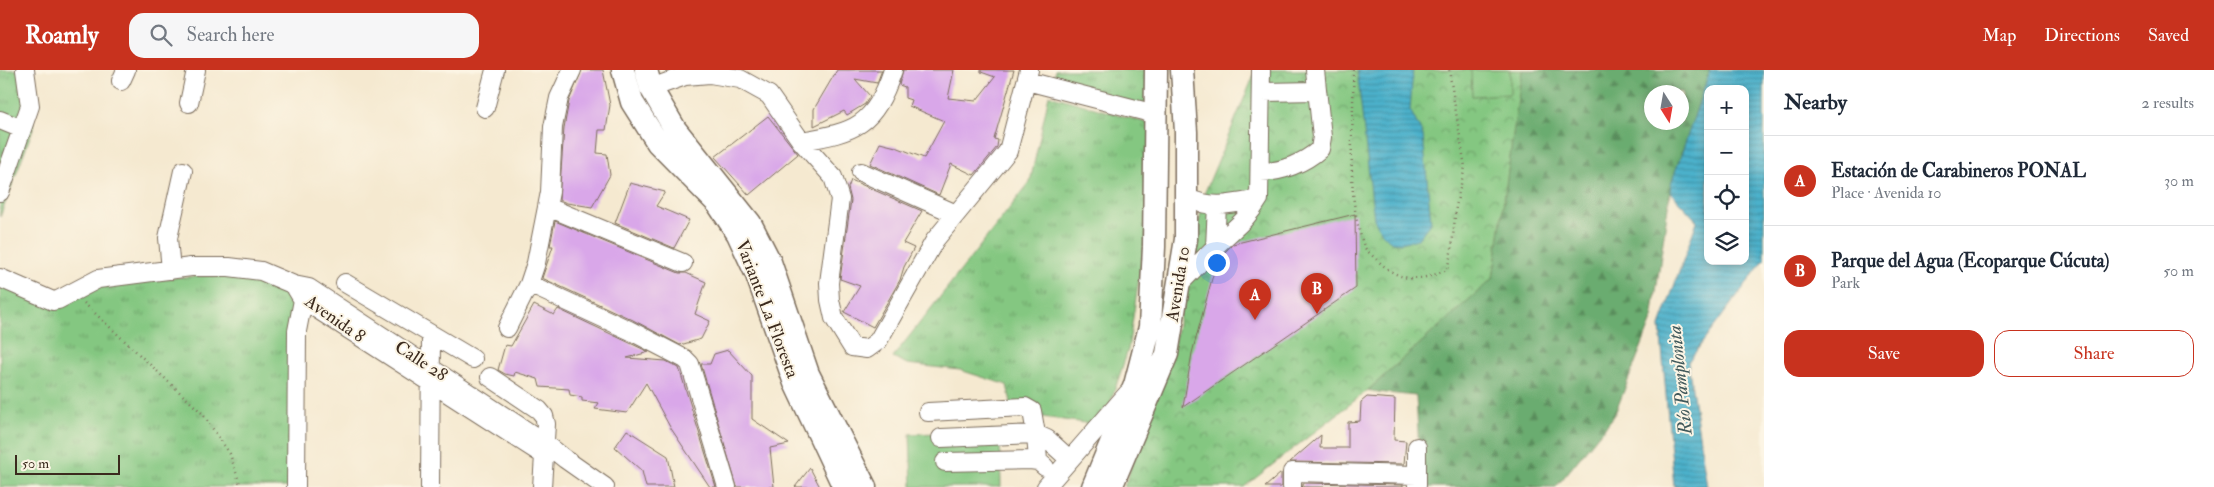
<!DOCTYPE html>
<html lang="en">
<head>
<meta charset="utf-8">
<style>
  :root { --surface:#fff; --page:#f6f6f7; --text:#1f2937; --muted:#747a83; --line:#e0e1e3; --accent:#c8321e }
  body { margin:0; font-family:"IM FELL Double Pica",serif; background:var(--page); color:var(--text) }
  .controls { position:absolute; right:15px; top:15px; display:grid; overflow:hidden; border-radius:10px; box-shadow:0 2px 8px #0003 }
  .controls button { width:45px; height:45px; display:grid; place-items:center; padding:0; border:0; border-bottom:1px solid var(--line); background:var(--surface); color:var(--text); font:25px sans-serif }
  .compass { position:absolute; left:1644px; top:15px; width:45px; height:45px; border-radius:50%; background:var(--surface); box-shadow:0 2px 8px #0003; rotate:169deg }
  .scale { position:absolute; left:15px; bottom:12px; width:105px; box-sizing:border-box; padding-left:5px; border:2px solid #3b2a1e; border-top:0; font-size:14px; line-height:18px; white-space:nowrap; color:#3b2a1e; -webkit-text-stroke:4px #fcf5e5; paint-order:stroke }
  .you { position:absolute; left:1216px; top:192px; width:18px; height:18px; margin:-12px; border:4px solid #fff; border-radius:50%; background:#1a73e8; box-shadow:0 0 0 8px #1a73e833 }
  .badge { display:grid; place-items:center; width:32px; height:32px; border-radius:50%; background:var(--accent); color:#fff; font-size:16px; font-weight:700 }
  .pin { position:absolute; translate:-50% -41px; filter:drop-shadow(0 1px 2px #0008) }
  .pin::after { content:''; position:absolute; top:26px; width:18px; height:15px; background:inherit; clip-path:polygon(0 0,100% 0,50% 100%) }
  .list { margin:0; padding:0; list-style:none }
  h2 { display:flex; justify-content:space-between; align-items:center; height:65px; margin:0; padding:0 20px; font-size:21px }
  h2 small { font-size:16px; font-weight:400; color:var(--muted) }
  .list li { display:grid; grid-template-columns:32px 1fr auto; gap:15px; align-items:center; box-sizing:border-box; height:90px; padding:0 20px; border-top:1px solid var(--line) }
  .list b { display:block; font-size:19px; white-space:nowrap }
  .list p { margin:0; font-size:16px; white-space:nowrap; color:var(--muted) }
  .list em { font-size:16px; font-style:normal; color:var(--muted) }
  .actions { display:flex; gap:10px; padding:15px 20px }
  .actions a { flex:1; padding:11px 0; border:1px solid var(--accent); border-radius:15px; text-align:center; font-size:18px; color:var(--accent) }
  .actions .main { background:var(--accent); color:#fff }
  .icon { flex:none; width:28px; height:28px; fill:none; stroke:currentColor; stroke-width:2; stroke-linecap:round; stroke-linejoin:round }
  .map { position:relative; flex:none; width:1764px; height:417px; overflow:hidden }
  header { display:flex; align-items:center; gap:30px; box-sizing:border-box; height:70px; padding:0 25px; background:var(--accent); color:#fff }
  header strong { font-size:24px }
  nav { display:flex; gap:28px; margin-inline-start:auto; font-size:18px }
  .search { width:350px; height:45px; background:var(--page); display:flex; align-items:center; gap:12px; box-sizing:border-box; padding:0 18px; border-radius:15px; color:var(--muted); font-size:19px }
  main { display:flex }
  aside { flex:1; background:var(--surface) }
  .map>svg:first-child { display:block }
  .grass { fill:url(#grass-tufts); stroke:#607850 }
  .forest { fill:url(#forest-firs); stroke:#536b46; fill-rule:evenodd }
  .park { fill:url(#park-crowns); stroke:#607850 }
  .pitch { fill:#84c781; stroke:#607850 }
  .water { fill:url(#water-rules); stroke:#446e74; fill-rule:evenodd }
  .building { fill:#d9a7e9 }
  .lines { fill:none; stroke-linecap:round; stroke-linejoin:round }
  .minor-casing { stroke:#7c6d5c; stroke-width:20 }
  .major-casing { stroke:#7c6d5c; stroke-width:25 }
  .path { stroke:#7c6d5c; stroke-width:2.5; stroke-dasharray:1 4; stroke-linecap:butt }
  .minor { stroke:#fff; stroke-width:18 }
  .major { stroke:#fff; stroke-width:22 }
  .labels { text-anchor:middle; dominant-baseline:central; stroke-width:4; stroke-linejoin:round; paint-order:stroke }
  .street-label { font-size:18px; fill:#3b2a1e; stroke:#fcf5e5 }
  .water-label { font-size:19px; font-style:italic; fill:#41595b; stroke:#fcf5e5 }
</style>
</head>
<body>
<header>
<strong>Roamly</strong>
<div class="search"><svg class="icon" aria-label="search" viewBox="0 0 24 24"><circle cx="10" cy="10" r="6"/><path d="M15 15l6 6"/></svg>Search here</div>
<nav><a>Map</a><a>Directions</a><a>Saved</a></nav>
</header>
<main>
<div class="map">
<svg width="1764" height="417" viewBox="0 0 1764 417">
  <defs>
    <pattern id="grass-tufts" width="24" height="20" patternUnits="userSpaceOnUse" patternTransform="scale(1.25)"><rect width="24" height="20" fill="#84c781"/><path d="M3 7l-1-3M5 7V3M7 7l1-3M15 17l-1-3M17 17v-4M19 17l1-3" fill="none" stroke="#6da269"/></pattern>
    <pattern id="forest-firs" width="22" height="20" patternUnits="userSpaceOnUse" patternTransform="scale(1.25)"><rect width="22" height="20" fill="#6bac6f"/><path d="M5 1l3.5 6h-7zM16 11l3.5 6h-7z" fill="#598c5b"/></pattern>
    <pattern id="park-crowns" width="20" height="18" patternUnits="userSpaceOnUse" patternTransform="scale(1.25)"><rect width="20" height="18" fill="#84c781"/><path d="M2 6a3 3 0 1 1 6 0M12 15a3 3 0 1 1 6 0" fill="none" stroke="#6da269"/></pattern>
    <pattern id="water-rules" width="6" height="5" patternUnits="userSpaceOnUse" patternTransform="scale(1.25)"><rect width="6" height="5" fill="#4cb1cb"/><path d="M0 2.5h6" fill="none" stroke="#4090a4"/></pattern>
  </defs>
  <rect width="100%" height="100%" fill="#fcf5e5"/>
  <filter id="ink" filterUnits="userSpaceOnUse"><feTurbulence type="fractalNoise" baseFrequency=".02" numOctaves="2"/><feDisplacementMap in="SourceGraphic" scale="10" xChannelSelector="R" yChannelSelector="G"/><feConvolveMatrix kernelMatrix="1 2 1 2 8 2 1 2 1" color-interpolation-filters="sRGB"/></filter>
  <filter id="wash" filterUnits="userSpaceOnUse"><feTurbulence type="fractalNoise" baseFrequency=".0096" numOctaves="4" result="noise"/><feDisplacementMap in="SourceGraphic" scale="20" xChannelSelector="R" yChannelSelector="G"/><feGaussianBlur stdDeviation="1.12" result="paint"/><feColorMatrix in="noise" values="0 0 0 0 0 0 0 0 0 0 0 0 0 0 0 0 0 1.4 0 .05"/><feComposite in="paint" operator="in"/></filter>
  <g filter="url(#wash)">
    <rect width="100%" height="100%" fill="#f5e9d0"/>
    <path class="grass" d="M0 0H19L34 56 0 147Z
      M1055 0H1147L1148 36 1053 12Z
      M1049 25 1151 54 1150 137 1128 280 1110 334 1092 354 1008 342 1011 332 1007 315 960 300 907 294 893 287 1030 112Z
      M0 199 71 230 102 216 181 207 222 205 257 209 275 214 297 228 291 417H0Z"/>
    <path class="forest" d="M1522 0H1710L1670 122 1652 250 1614 346 1556 417H1421L1416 326 1367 321 1493 208ZM1652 22H1682V52H1652Z"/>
    <path class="park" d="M1256 0H1522L1493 208 1367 321 1244 417H1124L1173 279 1205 122Z"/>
    <path class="pitch" d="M1471 0H1510V24L1472 26Z
      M1000 361 1001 417H912L910 364Z"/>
    <path class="water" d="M1357 0H1413L1410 40 1423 65 1431 152 1418 169 1401 173 1391 172 1382 163 1374 149Z
      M1710 0H1764V190L1688 292 1707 417H1674L1660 256 1697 151 1670 122 1671 114ZM1708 19H1745V191H1708Z"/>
    <g id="blocks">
      <path class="building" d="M582 0H603L610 35 606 60H599L597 83 607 84 610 105 592 137 567 133 559 130 564 58 569 31Z
        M837 0H882L877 13 855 9 870 26 865 34 847 45 844 41 814 56V39Z
        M903 0H954L948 28 976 31 995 7 981 2V0H1014L994 69 998 70 997 77 974 105 951 94 939 125 870 94 880 73 896 77 924 88 944 51 909 36 911 30 905 28V17L899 15Z
        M768 46 798 84 749 125 715 87Z
        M851 110 922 141 903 173 914 178 904 197 900 210 873 257 844 242 860 216 840 209 851 130 848 118Z
        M630 113 665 122 656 136 689 150 674 178 615 153Z
        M1355 144 1356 218 1183 337 1192 283 1217 190 1233 174Z
        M555 151 679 203H686L706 212 695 244 710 251 701 269 680 275 633 250 542 208 553 176H550Z
        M534 235 554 245 558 239 649 282 627 288 666 291 679 298 716 417H710L670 357 646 313 627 343 595 339 599 333 582 331V327L570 325 569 319 540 317 538 309 515 302 514 306 505 304 498 300 505 275 511 276Z
        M728 280 752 306V349L789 374 770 378 774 417H737L701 294H710L714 284Z
        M1367 327 1395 329 1394 370 1406 371 1404 394 1290 392 1321 365 1320 378H1348V352L1360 351 1361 332Z
        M627 360 668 386 674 417H646L642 401 615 377Z
        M810 398 820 417H795Z
        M1281 403V417H1265Z
        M1303 413 1403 415V417H1303Z"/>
    </g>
  </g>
  <g filter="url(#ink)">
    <use href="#blocks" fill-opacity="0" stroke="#7c6d5c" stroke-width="1"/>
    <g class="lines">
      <defs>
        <path id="minor" d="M121 11 126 0
          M1027 11 1155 44
          M651 18 685 6 710 4 740 9 769 25 801 71 833 107 840 129 829 213 830 230 834 248 852 277 867 279 878 271 935 170 1008 81 1029 0
          M1261 22 1317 21
          M189 33 196 0
          M485 38 495 0
          M0 50 22 59
          M801 71C856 62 874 56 893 0
          M861 102 956 144
          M1261 102C1282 102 1304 93 1320 79L1322 67 1315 0
          M0 122 30 36 25 0
          M1186 127C1210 140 1233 134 1259 129
          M548 137 683 193
          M1215 177 1217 135
          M171 200 168 168 183 101
          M0 208 53 231 58 230 98 209 191 197H229L261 201 294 215 309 218 545 373 565 389 605 417
          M345 213 473 289
          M529 214 629 260 685 289 690 294 727 417
          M294 215 303 230 542 384
          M1178 215C1191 203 1202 190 1214 178 1232 159 1245 153 1259 129L1261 0
          M507 258 529 214 536 193 550 122 553 57 559 28 572 0
          M490 307 539 340 544 346 546 354 542 417
          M928 342 1025 337 1032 341 1036 364 1038 391
          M941 368 1036 364 1047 369 1069 389
          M945 392 1030 390 1038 391 1045 397
          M1417 416V377
          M296 417 297 261 303 230 307 220
          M430 417 431 264
          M1046 417 1128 323
          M1292 417V402L1417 405"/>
        <path id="major" d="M623 0 632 32 658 73 718 134 738 164 757 205 795 313 844 417
          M646 0 651 18 675 59 750 153 770 192 808 304 865 417
          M1093 417 1135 315 1150 257 1154 177 1156 0
          M1111 417 1167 284 1186 169V62L1182 0"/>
      </defs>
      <use href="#minor" class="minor-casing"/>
      <use href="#major" class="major-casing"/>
      <path class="path" d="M1353 0C1355 58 1344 121 1364 176 1366 181 1373 186 1377 190 1401 213 1418 212 1447 200L1452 178 1456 136 1465 97 1449 0
        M84 233 202 343 230 384 241 417"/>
      <use href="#minor" class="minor"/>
      <use href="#major" class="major"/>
    </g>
  </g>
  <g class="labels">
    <g class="street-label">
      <text transform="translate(1178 214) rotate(-81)">Avenida 10</text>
      <text transform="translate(767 239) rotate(69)">Variante La Floresta</text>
      <text transform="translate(335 249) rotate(35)">Avenida 8</text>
      <text transform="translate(421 291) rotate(33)">Calle 28</text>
    </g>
    <g class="water-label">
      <text transform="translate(1680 310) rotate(-96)">Río Pamplonita</text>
    </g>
  </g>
</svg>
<div class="controls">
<button>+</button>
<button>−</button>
<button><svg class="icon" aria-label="locate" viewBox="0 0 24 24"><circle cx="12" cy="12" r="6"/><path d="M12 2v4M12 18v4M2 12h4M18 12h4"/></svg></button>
<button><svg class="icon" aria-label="layers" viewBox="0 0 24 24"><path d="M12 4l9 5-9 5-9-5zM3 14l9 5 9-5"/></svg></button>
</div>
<svg class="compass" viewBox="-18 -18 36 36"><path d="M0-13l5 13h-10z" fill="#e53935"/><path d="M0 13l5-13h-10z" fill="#747a83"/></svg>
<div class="scale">50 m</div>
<div class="you"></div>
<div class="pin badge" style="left:1255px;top:250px">A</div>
<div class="pin badge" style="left:1317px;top:244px">B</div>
</div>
<aside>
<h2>Nearby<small>2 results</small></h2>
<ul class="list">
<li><span class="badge">A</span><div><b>Estación de Carabineros PONAL</b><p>Place · Avenida 10</p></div><em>30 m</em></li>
<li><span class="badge">B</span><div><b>Parque del Agua (Ecoparque Cúcuta)</b><p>Park</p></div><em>50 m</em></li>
</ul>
<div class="actions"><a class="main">Save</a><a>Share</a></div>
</aside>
</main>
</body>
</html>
